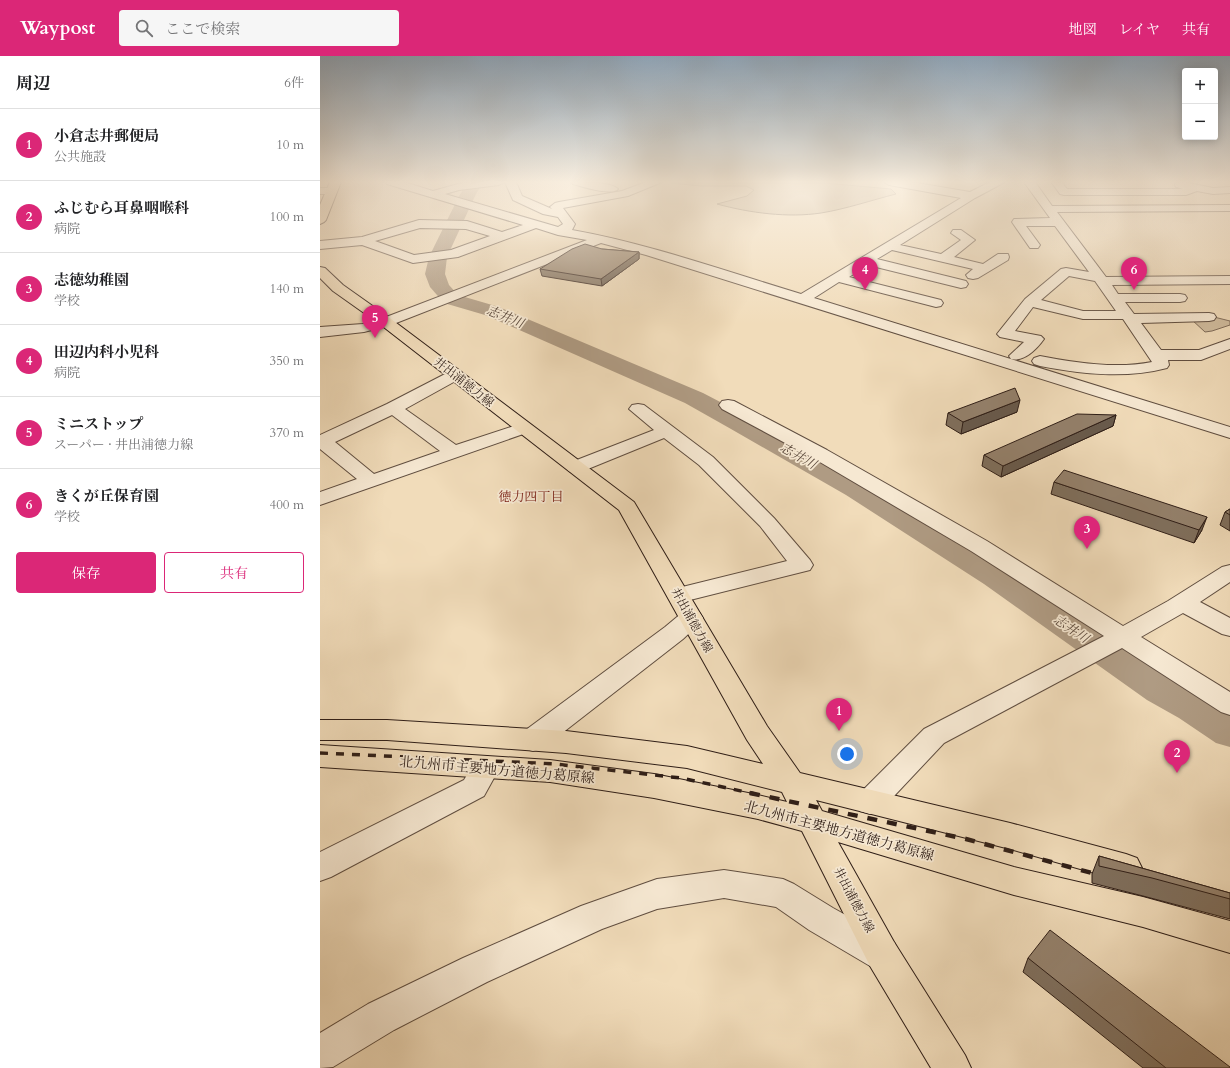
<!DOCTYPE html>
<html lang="ja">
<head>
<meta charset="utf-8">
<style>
  :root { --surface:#fff; --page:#f6f6f6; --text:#202124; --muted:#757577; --line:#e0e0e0; --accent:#db2777 }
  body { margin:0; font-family:Cardo,"Noto Serif JP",serif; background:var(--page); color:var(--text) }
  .controls { position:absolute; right:12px; top:12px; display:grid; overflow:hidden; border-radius:4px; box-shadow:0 2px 10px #0003 }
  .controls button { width:36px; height:36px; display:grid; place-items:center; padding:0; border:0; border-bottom:1px solid var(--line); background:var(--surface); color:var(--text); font:20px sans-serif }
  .you { position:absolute; left:527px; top:698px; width:14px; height:14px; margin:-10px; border:3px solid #fff; border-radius:50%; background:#1a73e8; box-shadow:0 0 0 6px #1a73e833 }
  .badge { display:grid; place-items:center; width:26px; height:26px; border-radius:50%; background:var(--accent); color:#fff; font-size:13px; font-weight:700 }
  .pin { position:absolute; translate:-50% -33px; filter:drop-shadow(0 1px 2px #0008) }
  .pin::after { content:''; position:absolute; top:21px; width:14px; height:12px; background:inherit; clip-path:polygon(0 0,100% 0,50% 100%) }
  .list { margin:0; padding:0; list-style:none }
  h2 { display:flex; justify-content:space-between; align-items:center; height:52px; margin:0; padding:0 16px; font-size:17px }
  h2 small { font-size:13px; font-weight:400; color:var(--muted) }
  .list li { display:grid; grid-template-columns:26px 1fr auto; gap:12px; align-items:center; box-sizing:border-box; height:72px; padding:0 16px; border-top:1px solid var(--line) }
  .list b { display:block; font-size:15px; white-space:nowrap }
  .list p { margin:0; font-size:13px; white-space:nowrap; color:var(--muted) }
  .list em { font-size:13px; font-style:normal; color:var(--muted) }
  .actions { display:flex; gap:8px; padding:12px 16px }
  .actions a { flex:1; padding:9px 0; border:1px solid var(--accent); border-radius:4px; text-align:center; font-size:14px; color:var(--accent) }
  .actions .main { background:var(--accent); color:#fff }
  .icon { flex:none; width:22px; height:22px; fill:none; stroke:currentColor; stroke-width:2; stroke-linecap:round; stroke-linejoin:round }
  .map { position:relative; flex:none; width:910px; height:1012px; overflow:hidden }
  header { display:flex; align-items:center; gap:24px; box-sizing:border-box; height:56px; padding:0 20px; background:var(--accent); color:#fff }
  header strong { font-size:19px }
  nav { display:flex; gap:22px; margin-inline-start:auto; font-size:14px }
  .search { width:280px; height:36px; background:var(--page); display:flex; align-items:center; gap:10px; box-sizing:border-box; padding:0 14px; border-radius:4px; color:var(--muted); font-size:15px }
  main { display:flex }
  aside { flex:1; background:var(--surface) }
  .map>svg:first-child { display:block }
  .green { fill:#d0bc9e; stroke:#806d5a }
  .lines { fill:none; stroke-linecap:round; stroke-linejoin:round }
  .river { fill:#af9b83; fill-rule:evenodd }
  .minor-casing { stroke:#604e40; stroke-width:2 }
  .major-casing { stroke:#2f1e17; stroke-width:2 }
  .minor { fill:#f6e8d2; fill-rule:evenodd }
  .major { fill:#f1dcba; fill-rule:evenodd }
  .rail-far1 { stroke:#2f1e17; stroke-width:3.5; stroke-dasharray:8 8; stroke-linecap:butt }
  .rail { stroke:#2f1e17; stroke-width:4.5; stroke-dasharray:10 10; stroke-linecap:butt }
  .wall { fill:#7f6f5d; stroke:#2f1e17 }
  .shaded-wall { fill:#685a4c; stroke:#2f1e17 }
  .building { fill:#94816c; stroke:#2f1e17 }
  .labels { text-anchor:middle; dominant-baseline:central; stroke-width:3.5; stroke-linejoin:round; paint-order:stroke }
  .street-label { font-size:12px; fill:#2f1e17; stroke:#f6e8d2 }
  .water-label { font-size:13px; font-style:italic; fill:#5c4a3d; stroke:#f6e8d2 }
  .neighbourhood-label { font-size:13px; fill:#7a1f14; stroke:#f6e8d2 }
  .near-street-label { font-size:14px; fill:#2f1e17; stroke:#f6e8d2 }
</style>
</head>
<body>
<header>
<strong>Waypost</strong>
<div class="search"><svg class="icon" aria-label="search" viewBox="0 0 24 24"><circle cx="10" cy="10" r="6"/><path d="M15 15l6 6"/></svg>ここで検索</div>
<nav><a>地図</a><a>レイヤ</a><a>共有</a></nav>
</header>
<main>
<aside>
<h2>周辺<small>6件</small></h2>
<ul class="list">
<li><span class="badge">1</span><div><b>小倉志井郵便局</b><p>公共施設</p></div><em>10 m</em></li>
<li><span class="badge">2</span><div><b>ふじむら耳鼻咽喉科</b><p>病院</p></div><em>100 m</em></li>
<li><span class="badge">3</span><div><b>志徳幼稚園</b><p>学校</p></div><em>140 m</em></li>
<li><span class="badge">4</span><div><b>田辺内科小児科</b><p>病院</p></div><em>350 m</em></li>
<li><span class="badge">5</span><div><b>ミニストップ</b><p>スーパー · 井出浦徳力線</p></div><em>370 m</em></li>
<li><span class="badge">6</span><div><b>きくが丘保育園</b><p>学校</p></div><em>400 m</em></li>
</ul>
<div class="actions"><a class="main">保存</a><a>共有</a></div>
</aside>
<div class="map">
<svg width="910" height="1012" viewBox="0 0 910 1012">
  <rect width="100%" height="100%" fill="#f1dcba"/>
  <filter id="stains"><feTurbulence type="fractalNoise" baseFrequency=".005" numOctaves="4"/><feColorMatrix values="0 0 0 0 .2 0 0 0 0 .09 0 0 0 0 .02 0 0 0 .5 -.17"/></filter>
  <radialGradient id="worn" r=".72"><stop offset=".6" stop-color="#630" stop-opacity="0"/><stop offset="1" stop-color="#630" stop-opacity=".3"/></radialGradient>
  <path class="green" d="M504 127 571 133 576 138C552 144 526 153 501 157 468 162 430 157 397 148L427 140 434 134 426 130H381L351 127Z
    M894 261 910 265V269L892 275 885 276 871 263Z"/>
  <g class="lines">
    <path class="river" d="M148 126H163L155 140 127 201 125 218 129 229 138 239 179 251 383 337 429 361 546 427 688 514 853 624 910 656V691L896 687 859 662 827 644 664 528 526 439 411 373 365 347 165 259 124 247 110 231 105 218 109 201 139 140Z"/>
    <defs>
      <path id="minor" d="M66 126H84L113 135 138 128 149 126H184L179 129 139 134 125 138 238 171 243 168 238 161 223 158 193 144 185 126H196L202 140 232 153 230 151 235 147 239 146 302 135 326 126H342L308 140 243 152 255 168 252 174C330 188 405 215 481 238L641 142 569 129 564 126H591L650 136 670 126H685L655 142 580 189 621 198 641 184 631 177 633 174H641L655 184 634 201 663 208 678 198H688L689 201 688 204 658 222 653 223 648 222 646 219 653 213 572 194 557 203 646 225 648 228 646 231 641 232 548 209 529 221 621 244 623 247 621 250 616 251 519 226 494 242 910 371V382L326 199 281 187 71 269 44 276 0 281V271L43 268 61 263 267 184 238 179 216 172 138 201 93 207 42 189 0 193V185L42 181 99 164 147 165 182 176 203 169 67 128ZM100 172 146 173 170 180 131 194 94 199 55 185Z
        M252 126C262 126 292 126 298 133 292 140 263 131 253 128Z
        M704 126H715L732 150 910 149V155L737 156 786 221 910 220V228L792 229 798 238H860L865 239 867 242 865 245 860 246H805L814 258 889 257 894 258 896 261 894 264 889 265 821 267 841 294H879L910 283V293L881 304H848L849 309 847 312C805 323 762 318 720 310L714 308 712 305 714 302 720 300C756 307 796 313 832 306L803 263H763L713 251 695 275 721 280 724 283C717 293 704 306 691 303L689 300 704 286 680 281 677 278 705 243 741 213 746 212 769 216 735 170H706L720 189 718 192H710L692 166 694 163 730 162ZM749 220 775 225 796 255H763L721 244Z
        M744 126 743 128 747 133H863L856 131 855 129 856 127 864 126 893 132 910 131V137L893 138 877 135 866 139H744L740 138 732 127Z
        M0 132H11L16 135 11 138H0Z
        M135 314 141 316 143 319 141 322 85 353 136 389 203 367 209 368 212 372 209 376 0 449V436L37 423 0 393V379L67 348 129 316ZM72 359 120 395 54 418 15 386Z
        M408 344 414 345 507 394 667 485 803 570 848 545 902 511 910 509V526L880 546 910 562V580L902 578 863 557 821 581 910 636V659L901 656 802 592 624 687 560 755 550 758 540 755 535 746 540 737 604 673 784 580 651 495 493 402 402 353 399 349 402 345Z
        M318 348 324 349 393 401 454 462 490 504 493 509 490 514 358 547 350 544 347 539 350 534 467 505 440 470 379 409 344 382 263 415 256 417 249 415 246 411 249 407 334 374 309 353 312 349Z
        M371 554 379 556 383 562 379 568 363 583 223 692 213 695 203 692 199 684 203 676 345 571 363 556Z
        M166 700 176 703 180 711 164 740 11 821 0 825V796L144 724 156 703Z
        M404 814 463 823 474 828 513 852 574 886 579 898 574 910 562 914 550 910 489 874 456 851 404 842 337 853 282 873 167 926 74 974 13 1011 0 1012V977L48 948 143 902 261 850 337 823Z"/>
      <path id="major" d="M10 126H21L6 164 4 166 0 168V149Z
        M0 211 5 212 23 229 71 263 314 446 447 670 480 717 690 767 806 798 817 802 822 812 817 822 806 826 690 793 496 744 502 755 694 811 823 841 910 865V897L823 871 694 839 518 786 574 886 645 999 651 1012H611L550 910 482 775 438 763 334 742 230 726 0 711V689L230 704 334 718 438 739 467 746 462 736 367 712 246 697 67 684H0V664H67L246 675 367 690 443 708 427 684 299 454 61 269 13 235 0 222Z"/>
    </defs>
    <use href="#minor" class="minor-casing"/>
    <use href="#major" class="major-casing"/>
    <use href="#minor" class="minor"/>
    <use href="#major" class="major"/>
    <path class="rail-far1" d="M0 697 235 708 361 722 435 738"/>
    <path class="rail" d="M430 737 646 783 783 820"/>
  </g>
  <path class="wall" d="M282 193 319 196V203L282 230 222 220 220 213Z
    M697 356 641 378 626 369 628 357Z
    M796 359 793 370 681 421 662 410 664 399Z
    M734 426 882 474 874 487 731 438Z
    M910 453V475L900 469 905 456Z
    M779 800 910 837V863L823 840 772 827V818Z
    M708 902 910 1012H823L703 916Z"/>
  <path class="shaded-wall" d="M319 196V203L282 230 281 223Z
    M700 344 697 356 641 378 643 366Z
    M796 359 793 370 681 421 683 410Z
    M887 461 882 474 874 487 879 474Z"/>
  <path class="building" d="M265 188 282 193 319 196 281 223 220 213 252 193Z
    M695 332 700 344 643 366 628 357Z
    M757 358 796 359 683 410 664 399Z
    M744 414 887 461 879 474 734 426Z
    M910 453V459L905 456Z
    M779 800 910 837V843L832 822 779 810Z
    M730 874 910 1011V1012H846L708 902Z"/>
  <linearGradient id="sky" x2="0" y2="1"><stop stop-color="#91aac0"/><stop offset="0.47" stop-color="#f9efe0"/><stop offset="1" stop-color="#f9efe0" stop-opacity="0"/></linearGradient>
  <rect width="910" height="268" fill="url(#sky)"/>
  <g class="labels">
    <g class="street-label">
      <text transform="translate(144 326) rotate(38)">井出浦徳力線</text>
      <text transform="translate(372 564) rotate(61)">井出浦徳力線</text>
      <text transform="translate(534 844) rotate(62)">井出浦徳力線</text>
    </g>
    <g class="water-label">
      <text transform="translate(185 261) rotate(22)">志井川</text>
      <text transform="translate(478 400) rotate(30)">志井川</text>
      <text transform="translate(751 573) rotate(34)">志井川</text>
    </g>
    <g class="neighbourhood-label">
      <text x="211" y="441">徳力四丁目</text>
    </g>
    <g class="near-street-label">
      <text transform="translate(177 714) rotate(5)">北九州市主要地方道徳力葛原線</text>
      <text transform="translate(519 775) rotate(15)">北九州市主要地方道徳力葛原線</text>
    </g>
  </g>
  <rect width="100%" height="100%" filter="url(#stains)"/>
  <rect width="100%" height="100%" fill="url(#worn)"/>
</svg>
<div class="controls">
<button>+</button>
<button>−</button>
</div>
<div class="you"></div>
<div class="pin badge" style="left:519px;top:675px">1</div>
<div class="pin badge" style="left:857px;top:717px">2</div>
<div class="pin badge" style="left:767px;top:493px">3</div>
<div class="pin badge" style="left:545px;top:234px">4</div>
<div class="pin badge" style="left:55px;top:282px">5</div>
<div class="pin badge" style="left:814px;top:234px">6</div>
</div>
</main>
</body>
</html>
